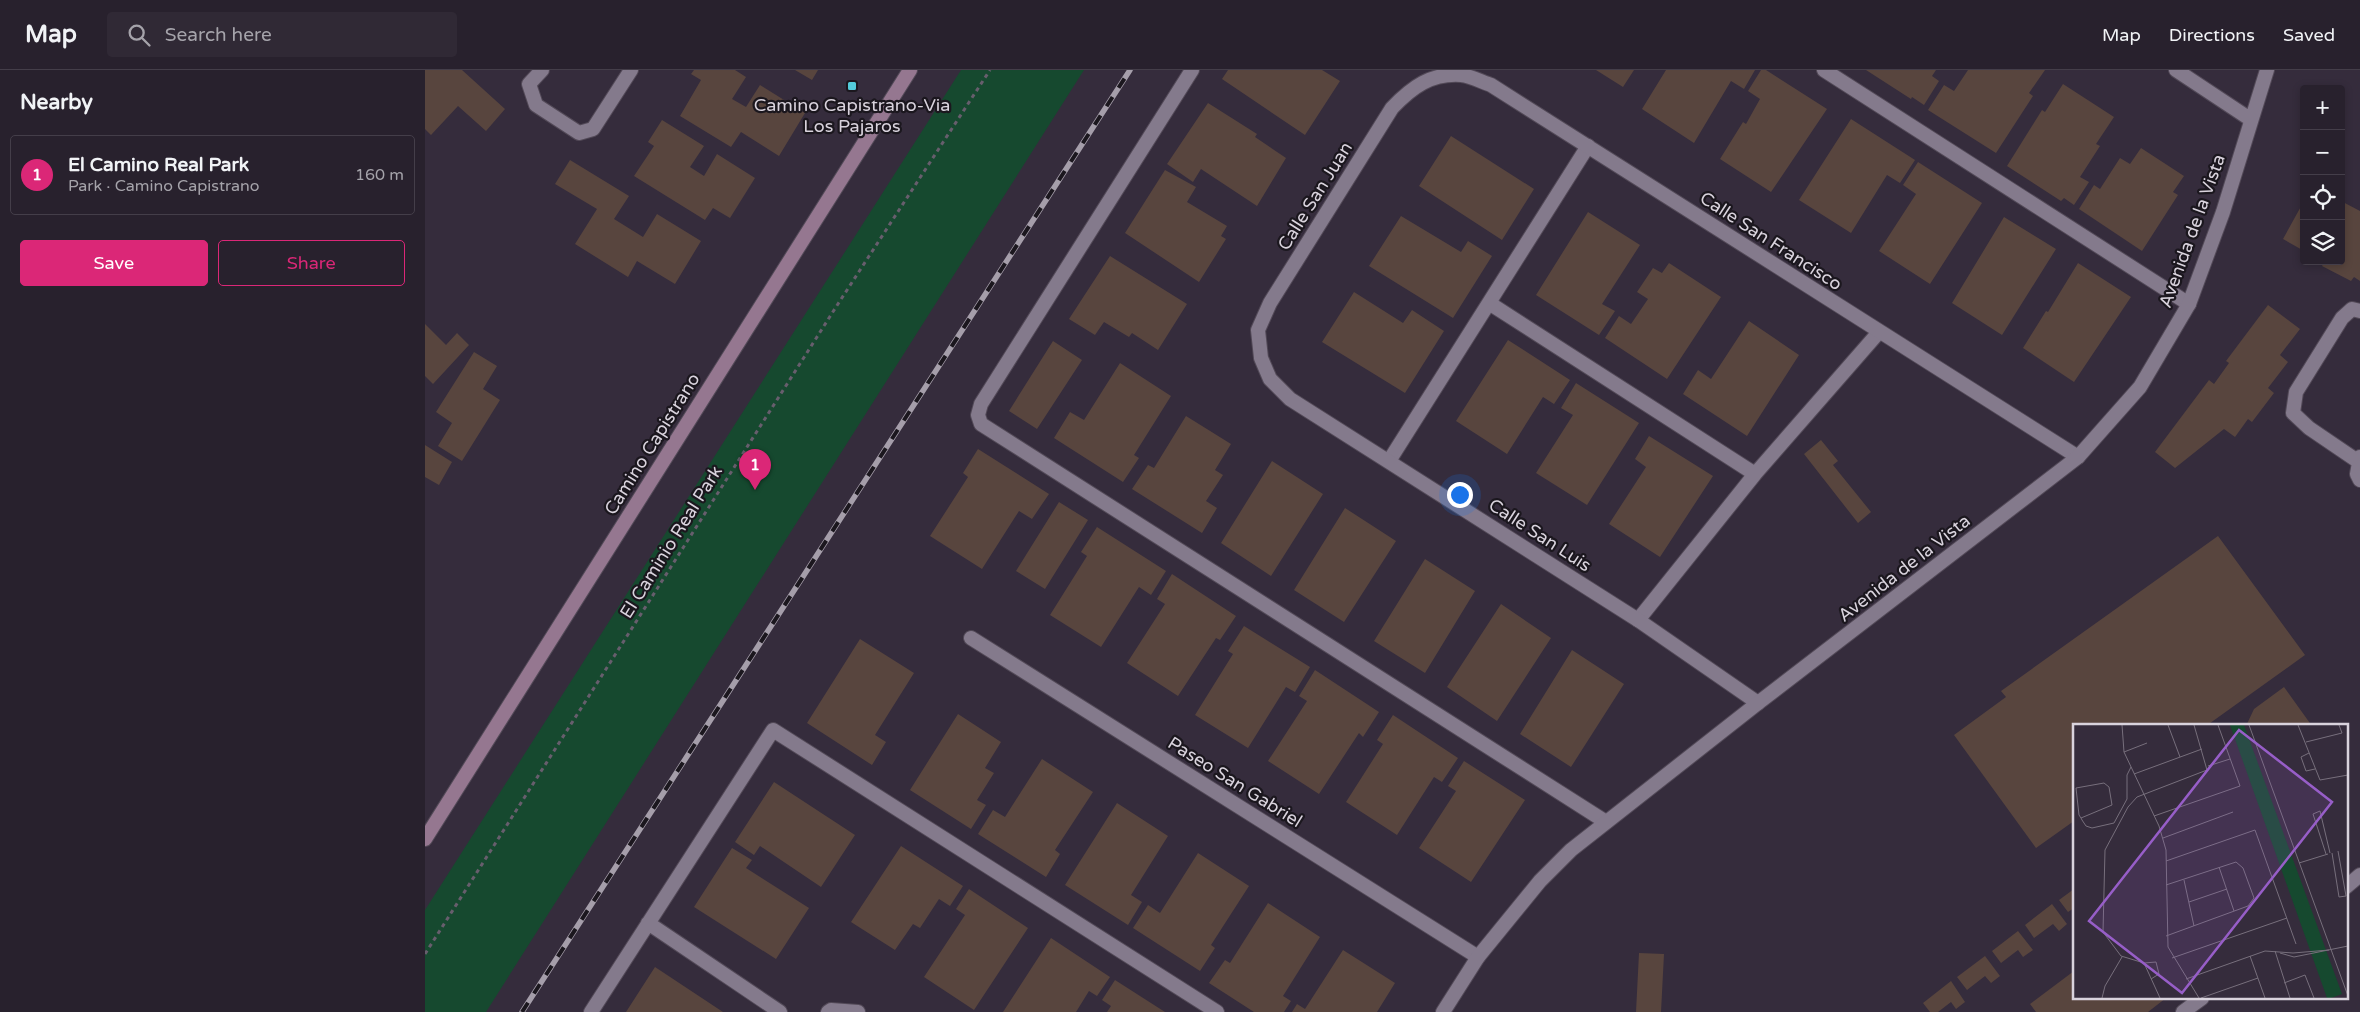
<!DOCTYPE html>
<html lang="en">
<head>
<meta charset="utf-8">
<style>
  :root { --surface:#28212d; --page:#302935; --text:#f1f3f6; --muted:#a5a3aa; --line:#443e49; --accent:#db2777 }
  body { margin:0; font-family:"Varela Round",sans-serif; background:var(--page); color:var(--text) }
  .controls { position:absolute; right:15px; top:15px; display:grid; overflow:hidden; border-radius:5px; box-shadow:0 2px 8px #0003 }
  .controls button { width:45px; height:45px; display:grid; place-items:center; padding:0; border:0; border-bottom:1px solid var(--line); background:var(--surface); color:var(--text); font:25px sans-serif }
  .you { position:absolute; left:1034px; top:424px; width:18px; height:18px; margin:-12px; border:4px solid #fff; border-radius:50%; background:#1a73e8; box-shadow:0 0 0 8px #1a73e833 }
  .badge { display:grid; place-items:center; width:32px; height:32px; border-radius:50%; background:var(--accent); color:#fff; font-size:16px; font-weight:700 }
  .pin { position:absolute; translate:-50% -41px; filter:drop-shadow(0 1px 2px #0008) }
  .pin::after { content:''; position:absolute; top:26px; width:18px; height:15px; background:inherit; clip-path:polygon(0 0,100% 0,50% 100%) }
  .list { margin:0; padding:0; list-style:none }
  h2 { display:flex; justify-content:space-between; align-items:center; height:65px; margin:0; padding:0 20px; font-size:21px }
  h2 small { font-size:16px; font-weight:400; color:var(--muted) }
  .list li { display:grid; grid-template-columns:32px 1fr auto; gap:15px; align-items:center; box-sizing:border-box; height:80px; margin:0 10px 10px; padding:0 10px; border:1px solid var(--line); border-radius:5px }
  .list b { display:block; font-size:19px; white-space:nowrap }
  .list p { margin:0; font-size:16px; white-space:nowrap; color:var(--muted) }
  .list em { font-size:16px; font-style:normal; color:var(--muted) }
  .actions { display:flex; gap:10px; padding:15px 20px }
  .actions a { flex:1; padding:11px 0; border:1px solid var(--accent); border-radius:5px; text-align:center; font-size:18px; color:var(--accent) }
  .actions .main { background:var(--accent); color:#fff }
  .icon { flex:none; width:28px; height:28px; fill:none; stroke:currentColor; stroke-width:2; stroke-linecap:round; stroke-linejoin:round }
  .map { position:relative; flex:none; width:1935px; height:942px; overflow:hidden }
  header { display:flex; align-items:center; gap:30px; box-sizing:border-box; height:70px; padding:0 25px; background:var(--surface); border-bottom:1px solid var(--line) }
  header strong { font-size:24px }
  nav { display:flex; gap:28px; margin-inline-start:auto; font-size:18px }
  .search { width:350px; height:45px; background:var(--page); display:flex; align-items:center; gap:12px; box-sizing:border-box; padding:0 18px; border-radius:5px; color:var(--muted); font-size:19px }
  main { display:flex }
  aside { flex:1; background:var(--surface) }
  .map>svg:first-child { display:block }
  .green { fill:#16492f }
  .building { fill:#58453e }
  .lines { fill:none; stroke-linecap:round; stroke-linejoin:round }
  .service-casing { stroke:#524957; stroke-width:16 }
  .minor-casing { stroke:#524957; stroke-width:16 }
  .tertiary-casing { stroke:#524957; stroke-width:16 }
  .secondary-casing { stroke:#524957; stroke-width:16 }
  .path { stroke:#675e6d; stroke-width:3; stroke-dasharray:4 4; stroke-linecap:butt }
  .service { stroke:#847a8c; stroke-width:14 }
  .minor { stroke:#847a8c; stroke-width:14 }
  .tertiary { stroke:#847a8c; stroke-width:14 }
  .secondary { stroke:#957790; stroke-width:14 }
  .rail-casing { stroke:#a59eaa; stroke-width:5.5 }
  .rail { stroke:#1b171e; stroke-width:4; stroke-dasharray:11; stroke-linecap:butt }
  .poi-dot { fill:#53cbda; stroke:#1b171e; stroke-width:2 }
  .labels { text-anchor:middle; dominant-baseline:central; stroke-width:4.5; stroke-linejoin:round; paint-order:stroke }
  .poi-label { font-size:18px; fill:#d9d3dd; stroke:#1b171e }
  .street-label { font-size:18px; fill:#d9d3dd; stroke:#1b171e }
  .inset-road { fill:none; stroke:#776f7c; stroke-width:1 }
  .view { fill:#975ec8; fill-opacity:0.15; stroke:#975ec8; stroke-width:2.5 }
  .inset-edge { fill:none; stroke:#d9d3dd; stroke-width:2.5 }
</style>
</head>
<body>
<header>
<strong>Map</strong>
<div class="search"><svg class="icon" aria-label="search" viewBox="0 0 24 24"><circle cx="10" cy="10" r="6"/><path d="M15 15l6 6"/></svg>Search here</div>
<nav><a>Map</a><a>Directions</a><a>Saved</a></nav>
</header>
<main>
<aside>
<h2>Nearby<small></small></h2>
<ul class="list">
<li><span class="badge">1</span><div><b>El Camino Real Park</b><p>Park · Camino Capistrano</p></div><em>160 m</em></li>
</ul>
<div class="actions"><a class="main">Save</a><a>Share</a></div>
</aside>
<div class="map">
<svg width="1935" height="942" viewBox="0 0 1935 942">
  <rect width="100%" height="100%" fill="#352c3c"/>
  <path class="green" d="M536 0H659L61 942H0V840Z"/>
  <path class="building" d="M0 0H37L80 39 61 61 33 36 6 65 0 59Z
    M269 0H310L321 7 307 29 321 37 335 15 380 43 354 86 316 62 306 77 255 46 276 10 266 4Z
    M370 0H393L387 10Z
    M803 0H897L915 11 880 65 797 9Z
    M1171 0H1209L1198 17Z
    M1241 0H1330L1319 19 1306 11 1269 73 1217 39Z
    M1336 0H1341L1402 39 1346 122 1295 89 1318 52 1321 54 1335 29 1323 21Z
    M1441 0H1511L1507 6 1514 11 1499 35 1487 27 1486 29Z
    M1543 0H1620L1604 23 1608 26 1571 83 1503 40 1519 15 1529 21Z
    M1638 14 1689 47 1671 74 1675 76 1655 107 1664 112 1649 135 1639 128 1636 131 1582 96 1617 40 1620 42Z
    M783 33 832 64 830 67 861 88 832 136 776 99 768 112 742 94Z
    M1426 49 1490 90 1475 113 1462 105 1426 163 1374 130Z
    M237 50 279 76 265 97 279 106 292 84 330 108 305 148 288 138 280 150 209 106 229 76 223 72Z
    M1026 66 1109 119 1077 170 994 116Z
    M1716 78 1759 106 1748 122 1753 125 1717 181 1654 139 1669 115 1675 119 1695 88 1705 94Z
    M145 90 204 126 189 149 218 167 232 144 276 171 250 214 212 191 203 207 150 174 172 139 130 114Z
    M1493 92 1557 133 1505 214 1454 181 1491 124 1478 115Z
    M740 100 771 117 762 132 802 156 796 166 801 169 774 212 700 163Z
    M1879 131V181L1858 169Z
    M1916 131 1935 141V211L1929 207 1926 211 1897 196 1900 191H1916Z
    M1163 142 1215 175 1177 234 1190 241 1174 265 1111 225Z
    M976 146 1036 182 1043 171 1067 186 1028 248 944 196Z
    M1579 147 1631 179 1577 265 1527 233Z
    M685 186 762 234 733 280 707 263 704 267 679 252 670 265 644 249Z
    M1244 193 1296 227 1242 309 1180 268 1194 246 1206 254 1223 229 1212 222 1228 198 1237 203Z
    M1653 193 1706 227 1649 312 1598 278 1621 241 1623 242Z
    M929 222 978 253 987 240 1019 261 980 323 897 272Z
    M1843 235 1875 259 1855 285 1863 292 1843 318 1849 323 1827 352 1823 349 1810 367 1799 359 1750 398 1730 382 1784 310 1789 314 1804 293 1801 291Z
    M1324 251 1374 285 1322 366 1258 324 1273 300 1286 309Z
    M0 254 21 275 32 263 44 275 8 314 0 306Z
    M1083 270 1145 310 1129 334 1118 327 1082 384 1031 351Z
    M628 271 657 290 612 359 584 341Z
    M49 282 72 296 58 319 75 330 37 391 13 376 27 353 11 342Z
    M695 293 746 326 709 385 714 388 698 412 629 368 645 342 659 350Z
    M1151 313 1214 353 1162 435 1111 403 1148 345 1136 338Z
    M761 346 806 374 790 400 798 405 781 431 792 438 777 463 707 419 723 395 729 398Z
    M1224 366 1288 406 1235 487 1184 454 1221 397 1210 389Z
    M1396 370 1413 391 1408 395 1446 442 1433 453 1379 384Z
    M0 375 27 392 14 415 0 407Z
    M553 379 624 424 607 449 594 441 557 499 505 466 543 407 538 403Z
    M847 391 898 424 846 506 796 473Z
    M634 432 663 450 620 519 591 501Z
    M920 438 971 471 919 552 869 520Z
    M672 457 741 501 726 525 714 517 676 577 625 545 662 486 656 482Z
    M1793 466 1880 585 1781 656H1649V751L1611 778 1529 665 1581 627 1576 621Z
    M1000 489 1050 521 1000 603 949 571Z
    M747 504 811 546 795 570 791 568 753 626 702 593 740 534 732 529Z
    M1076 534 1126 568 1072 651 1022 617Z
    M819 556 885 597 870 622 861 617 823 678 770 645 808 584 803 581Z
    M435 569 489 603 450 665 461 672 447 695 382 653Z
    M1147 580 1199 614 1146 697 1095 664Z
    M890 600 954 642 938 667 934 663 894 724 843 691 882 631 874 626Z
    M1859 617 1887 656H1821L1829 639Z
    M533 644 576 672 560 698 569 703 552 730 561 735 546 759 485 720Z
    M968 645 1033 688 1017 712 1009 707 972 765 921 732 958 674 952 670Z
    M617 689 668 722 630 780 635 784 621 807 553 764 568 740 580 747Z
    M1039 691 1100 730 1046 812 994 778 1031 721 1023 716Z
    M349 712 430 765 396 817 335 776 329 785 310 772Z
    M692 733 743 766 706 825 717 832 703 855 640 815Z
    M476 776 538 816 525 836 514 829 495 858 488 854 470 880 426 852Z
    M307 778 327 790 321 798 384 838 351 889 269 837Z
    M773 783 824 816 786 875 790 878 775 901 708 858 723 835 735 843Z
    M544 819 603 858 549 940 499 907 540 845 531 839Z
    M1649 819V838L1643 842 1634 830Z
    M843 833 895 867 858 926 866 931 859 942H829L784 913 800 890 805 893Z
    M1627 834 1642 854 1634 861 1628 854 1609 868 1600 855Z
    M1593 861 1608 880 1598 887 1593 880 1576 893 1567 881Z
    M626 868 685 907 672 926 664 921 651 942H578Z
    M918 880 970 913 952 942H867L872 934 880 939Z
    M1214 883 1239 884 1236 942H1211Z
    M1560 886 1575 906 1566 913 1560 906 1542 920 1532 907Z
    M230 897 298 942H201Z
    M1649 901V928H1741L1723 942H1611L1605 934Z
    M690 910 740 942H682L686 936 677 930Z
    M1526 911 1540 932 1531 939 1526 932 1513 942H1505L1498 933Z"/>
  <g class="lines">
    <defs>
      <path id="service" d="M767 0 556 334 553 345 556 354 1181 752
        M1399 0 1764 234
        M1064 233 1330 404
        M1935 387 1932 404 1935 410
        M964 391 1163 76
        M1934 392 1884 358 1868 343 1871 322 1917 248 1927 239 1935 241
        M1213 550 1330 404 1454 262
        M1921 817 1935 805
        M223 853 355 942
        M166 942 348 660 792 942
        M1758 942 1777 928"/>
      <path id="minor" d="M117 0 104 14 111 35 154 63 168 59 206 0
        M546 568 1053 887
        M1333 633 1213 550 865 329 845 309 836 288 833 260 845 233 967 38C987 17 1006 3 1036 5 1046 6 1057 12 1066 15L1653 387
        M403 942 406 940 433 942"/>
      <path id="tertiary" d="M1751 0 1825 49
        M1018 942 1053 887 1115 811 1146 780 1333 633 1653 387 1715 317 1764 234 1798 142 1842 0"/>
      <path id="secondary" d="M0 769 485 0"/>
    </defs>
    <use href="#service" class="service-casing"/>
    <use href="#minor" class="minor-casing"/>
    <use href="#tertiary" class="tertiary-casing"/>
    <use href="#secondary" class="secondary-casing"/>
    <path class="path" d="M0 884 411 237 565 0"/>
    <use href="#service" class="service"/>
    <use href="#minor" class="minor"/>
    <use href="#tertiary" class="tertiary"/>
    <use href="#secondary" class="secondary"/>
    <defs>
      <path id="rail" d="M97 942 705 0"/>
    </defs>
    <use href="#rail" class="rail-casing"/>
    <use href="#rail" class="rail"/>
  </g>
  <rect class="poi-dot" x="422" y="11" width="10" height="10" rx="2.5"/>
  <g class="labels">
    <g class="poi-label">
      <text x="427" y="35">Camino Capistrano-Via<tspan x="427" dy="21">Los Pajaros</tspan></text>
    </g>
    <g class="street-label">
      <text transform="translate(890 126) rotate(-58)">Calle San Juan</text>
      <text transform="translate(1767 161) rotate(-70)">Avenida de la Vista</text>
      <text transform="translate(1346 171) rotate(33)">Calle San Francisco</text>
      <text transform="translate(227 374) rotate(-58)">Camino Capistrano</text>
      <text transform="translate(1115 465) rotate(33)">Calle San Luis</text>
      <text transform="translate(246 472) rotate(-58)">El Caminio Real Park</text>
      <text transform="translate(1479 498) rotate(-38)">Avenida de la Vista</text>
      <text transform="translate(810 712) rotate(32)">Paseo San Gabriel</text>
    </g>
  </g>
  <g transform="translate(1648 654)">
    <rect width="275" height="275" fill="#352c3c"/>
    <path d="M157 1H171L269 270 258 274H254Z" fill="#16492f"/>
    <path class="inset-road" d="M49 1 51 28 86 102 93 126 95 223 126 274M95 1 107 33M176 1 275 272M225 1 247 56 275 51M233 18 269 9 266 1M51 28 74 19M236 29 228 33 233 47 242 45M135 42 157 35M61 50 129 25M81 92 167 62 145 1M8 94 39 81 36 63 31 59 3 64 6 91 8 94 9 96 13 102 19 104 41 99 54 75V51L58 43M90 114 160 88M259 129 266 173 273 172 265 127M253 130 240 90 247 87 257 129M93 137 182 106 223 220M226 139 255 130M146 143 161 187M111 156 121 202M116 178 154 165M93 212 175 182 181 174 170 144 163 138 93 161M202 227 217 274M207 229 221 233 275 222M177 232 192 274M99 234 214 194M71 239 83 238 86 250 78 255M113 255 192 227 220 229 256 226M211 259 232 251 241 274M29 274 32 262 49 233M87 274 71 239 48 232 30 208 32 126 55 83 64 73 134 46 121 1M128 274 185 254"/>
    <path class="view" d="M166 6 259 78 109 269 16 197Z"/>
    <rect width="275" height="275" class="inset-edge"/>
  </g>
</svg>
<div class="controls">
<button>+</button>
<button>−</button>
<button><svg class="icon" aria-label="locate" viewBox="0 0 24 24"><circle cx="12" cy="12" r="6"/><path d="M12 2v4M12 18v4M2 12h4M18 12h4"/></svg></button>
<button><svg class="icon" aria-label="layers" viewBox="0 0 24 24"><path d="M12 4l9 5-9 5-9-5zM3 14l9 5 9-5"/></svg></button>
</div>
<div class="you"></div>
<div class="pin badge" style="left:330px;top:420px">1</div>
</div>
</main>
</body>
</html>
